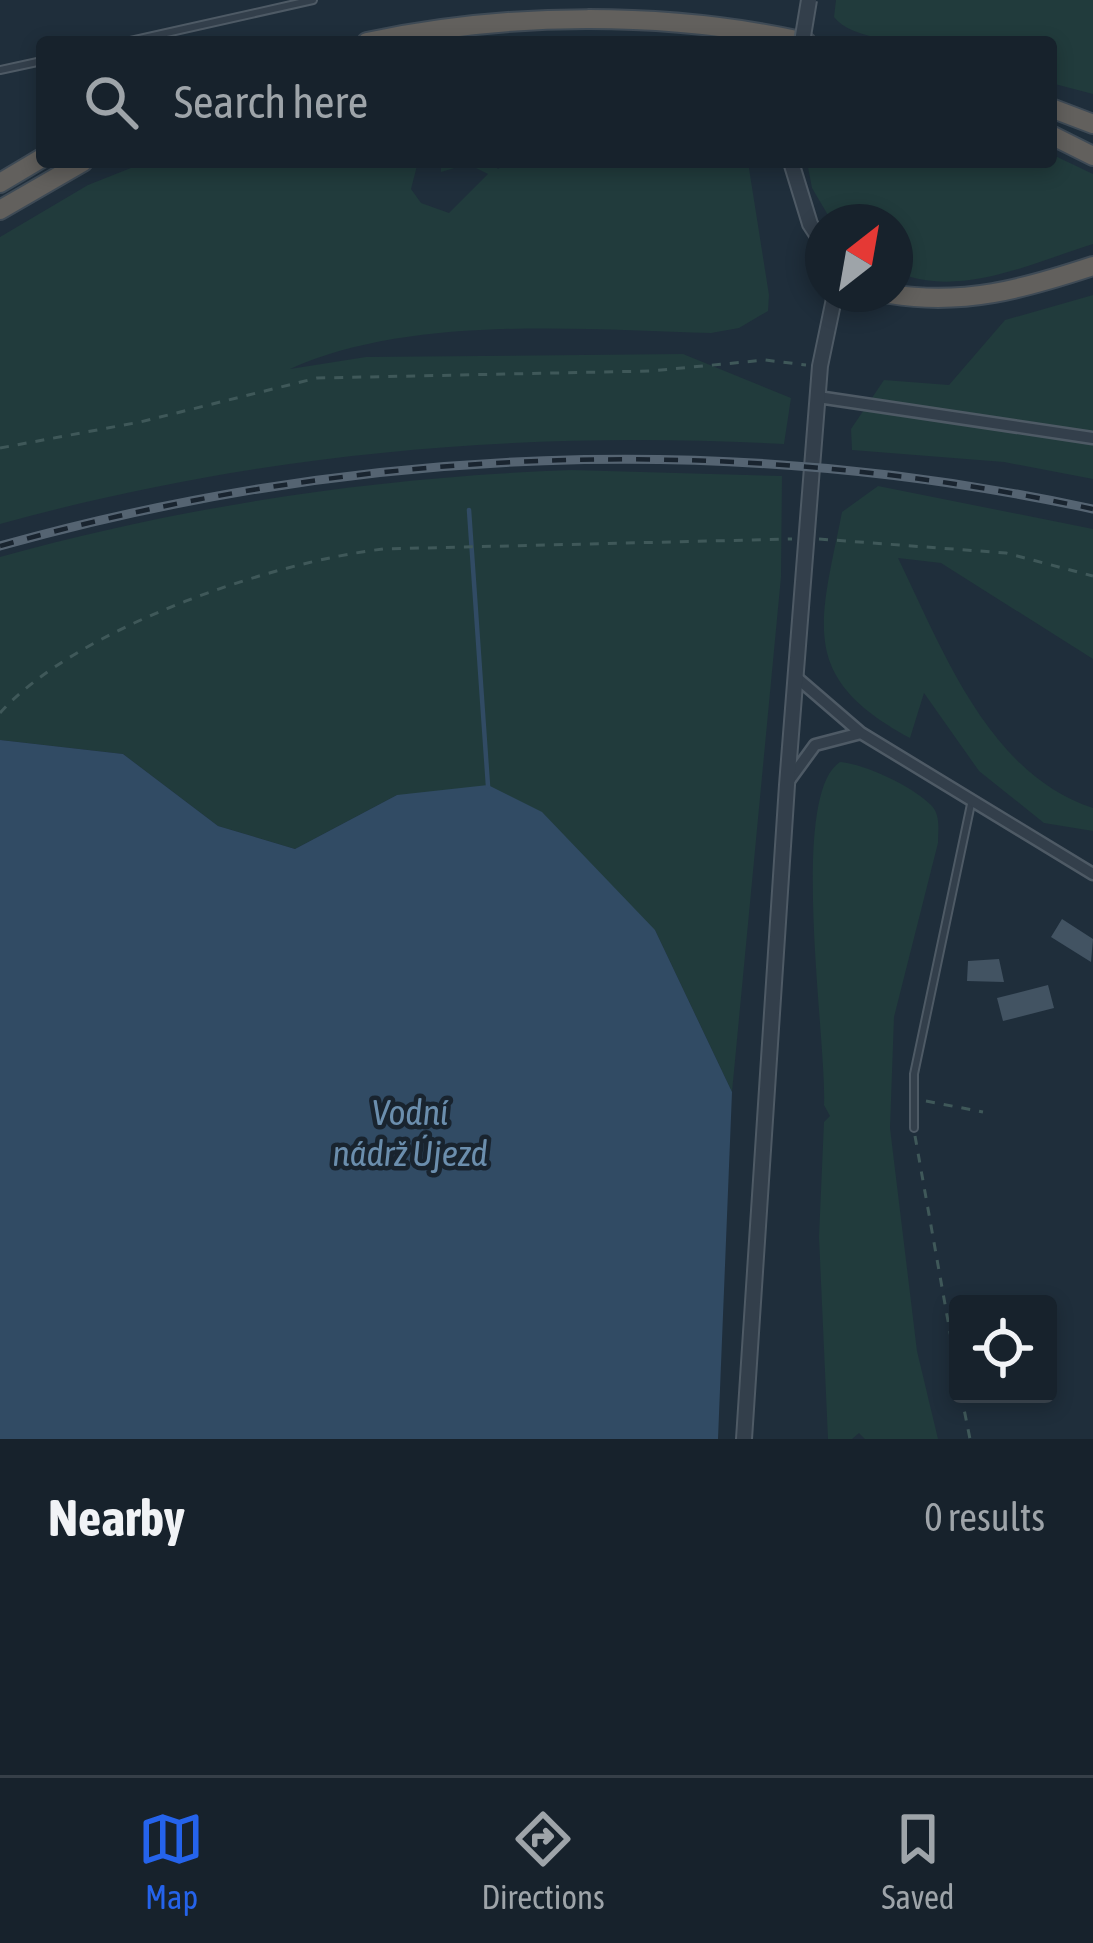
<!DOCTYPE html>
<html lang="en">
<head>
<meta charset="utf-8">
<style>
  :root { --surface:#17222c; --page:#242f38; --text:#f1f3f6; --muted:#9ea4a9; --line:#363f48; --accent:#2563eb }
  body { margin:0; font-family:"Asap Condensed",sans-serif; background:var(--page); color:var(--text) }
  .controls { position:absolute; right:36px; bottom:36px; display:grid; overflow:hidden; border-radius:12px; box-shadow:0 6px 18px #0003 }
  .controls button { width:108px; height:108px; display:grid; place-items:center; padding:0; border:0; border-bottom:3px solid var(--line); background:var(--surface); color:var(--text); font:60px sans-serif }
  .compass { position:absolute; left:805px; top:204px; width:108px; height:108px; border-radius:50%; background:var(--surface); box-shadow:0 6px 18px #0003; rotate:31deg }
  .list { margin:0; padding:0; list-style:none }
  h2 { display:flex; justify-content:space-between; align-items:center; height:156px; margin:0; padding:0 48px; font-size:51px }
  h2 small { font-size:39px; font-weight:400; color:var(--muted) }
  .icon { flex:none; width:66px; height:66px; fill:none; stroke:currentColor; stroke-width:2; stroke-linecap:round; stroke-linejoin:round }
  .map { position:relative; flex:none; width:1093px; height:1439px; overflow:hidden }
  .search { position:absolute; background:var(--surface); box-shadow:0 6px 18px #0003; left:36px; right:36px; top:36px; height:132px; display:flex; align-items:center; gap:30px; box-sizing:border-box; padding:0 42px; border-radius:12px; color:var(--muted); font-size:45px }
  .sheet { height:336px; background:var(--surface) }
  nav { display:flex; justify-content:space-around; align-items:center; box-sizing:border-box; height:168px; border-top:3px solid var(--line); background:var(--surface); font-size:33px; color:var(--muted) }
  nav a { display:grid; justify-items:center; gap:6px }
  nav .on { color:var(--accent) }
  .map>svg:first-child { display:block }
  .green { fill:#213b3c }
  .water { fill:#314b64 }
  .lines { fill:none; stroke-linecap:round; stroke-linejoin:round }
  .stream { stroke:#314b64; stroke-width:4.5 }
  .building { fill:#425362 }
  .service-casing { stroke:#4e5a65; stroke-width:10 }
  .minor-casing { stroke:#4e5a65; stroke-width:15 }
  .tertiary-casing { stroke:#4e5a65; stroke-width:18 }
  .trunk-casing { stroke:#3e4a55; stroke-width:22 }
  .path { stroke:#3f5859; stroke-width:3; stroke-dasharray:9 9; stroke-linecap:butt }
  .service { stroke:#333f4b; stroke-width:6 }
  .minor { stroke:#333f4b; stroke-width:10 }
  .tertiary { stroke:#333f4b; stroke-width:14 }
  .trunk { stroke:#62605d; stroke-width:18 }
  .rail-casing { stroke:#556472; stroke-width:9 }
  .rail { stroke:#19242f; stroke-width:4.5; stroke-dasharray:14; stroke-linecap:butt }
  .tertiary-bridge-casing { stroke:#4e5a65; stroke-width:18; stroke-linecap:butt }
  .tertiary-bridge { stroke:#333f4b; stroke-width:14 }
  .labels { text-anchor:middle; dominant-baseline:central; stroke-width:9; stroke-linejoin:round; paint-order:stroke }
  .water-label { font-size:36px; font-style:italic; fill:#6b8ead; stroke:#19242f }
</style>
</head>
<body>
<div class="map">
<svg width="1093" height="1439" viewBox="0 0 1093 1439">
  <rect width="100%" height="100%" fill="#1f2e3b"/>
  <path class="green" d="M836 0H1093V94L1051 83V42C1004 42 863 55 834 17Z
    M1051 154 1093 174V244C1032 263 957 300 895 271V222H832L812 188 807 162H1051Z
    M146 162H418L411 189 421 203 449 213 488 174 468 164 441 172V162H491L498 169 507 162H748L769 295 768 311 739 328 711 333C581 329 410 315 290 369L366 357 683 354 791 398 784 444C517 430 258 453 0 524V237L88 185Z
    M1093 295V479L1004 462 852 450 851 429 884 380 949 385 1005 320Z
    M572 470 782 476 781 577 732 1092 655 930 397 795 295 849 218 826 123 754 0 740V557C188 505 377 477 572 470Z
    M878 486 1093 529V659L941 563 898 558C942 648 988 774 1093 808V831L1044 823 979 771 924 693 910 738C797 677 820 624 842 512Z
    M840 762C865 764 912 786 931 805 941 815 938 830 938 843L894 1017 890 1128 917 1351 938 1439H865L859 1433 852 1439H828L819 1237 824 1122 830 1116 824 1105C827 1042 788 795 840 762Z"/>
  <path class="water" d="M0 740 123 754 218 826 295 849 397 795 488 785 542 812 655 930 732 1092 718 1439H0Z"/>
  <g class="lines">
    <path class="stream" d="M469 510 488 786"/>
  </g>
  <path class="building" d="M1062 919 1093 939 1091 962 1051 937Z
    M999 959 1004 982 967 981 968 961Z
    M1048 985 1054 1008 1003 1021 997 998Z"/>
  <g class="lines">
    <defs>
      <path id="service" d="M126 42 313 0
        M0 70 42 61
        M914 1128V1074L971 804"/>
      <path id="minor" d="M818 397 1093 438
        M861 733 1093 874
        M788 782 815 745 861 733 796 677"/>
      <path id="tertiary" d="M791 162 810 224 823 244
        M744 1439 787 785 820 366 835 294"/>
      <path id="trunk" d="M367 42C508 12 665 11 806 42
        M1051 108 1093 124
        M1051 135 1093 156
        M0 183 42 158
        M0 210 83 162
        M890 294C964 306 1023 289 1093 266"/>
    </defs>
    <use href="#service" class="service-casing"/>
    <use href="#minor" class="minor-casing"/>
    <use href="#tertiary" class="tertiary-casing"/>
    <use href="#trunk" class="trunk-casing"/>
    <path class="path" d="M0 448 140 422 317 378 651 371 765 360 806 365
      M819 539 1006 553 1093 576
      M0 713C76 628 272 562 383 549L792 539
      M926 1101 983 1112
      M915 1136 958 1377
      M961 1394 970 1439"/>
    <use href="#service" class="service"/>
    <use href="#minor" class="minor"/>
    <use href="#tertiary" class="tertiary"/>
    <use href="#trunk" class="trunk"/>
    <defs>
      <path id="rail" d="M0 546C357 446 730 431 1093 509"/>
    </defs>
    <use href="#rail" class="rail-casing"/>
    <use href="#rail" class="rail"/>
    <defs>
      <path id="tertiary-bridge" d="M802 42 809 0"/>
    </defs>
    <use href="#tertiary-bridge" class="tertiary-bridge-casing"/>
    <use href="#tertiary-bridge" class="tertiary-bridge"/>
  </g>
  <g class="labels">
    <g class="water-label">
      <text x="410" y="1112">Vodní<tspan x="410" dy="41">nádrž Újezd</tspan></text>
    </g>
  </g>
</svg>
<div class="controls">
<button><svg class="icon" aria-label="locate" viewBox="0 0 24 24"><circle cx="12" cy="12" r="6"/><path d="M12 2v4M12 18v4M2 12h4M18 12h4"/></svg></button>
</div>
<svg class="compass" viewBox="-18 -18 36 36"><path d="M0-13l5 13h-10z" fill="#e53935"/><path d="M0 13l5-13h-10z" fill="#9ea4a9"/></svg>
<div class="search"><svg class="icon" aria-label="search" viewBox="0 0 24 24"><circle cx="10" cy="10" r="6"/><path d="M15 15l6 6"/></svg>Search here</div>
</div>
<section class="sheet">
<h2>Nearby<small>0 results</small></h2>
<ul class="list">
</ul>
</section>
<nav>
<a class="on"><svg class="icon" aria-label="map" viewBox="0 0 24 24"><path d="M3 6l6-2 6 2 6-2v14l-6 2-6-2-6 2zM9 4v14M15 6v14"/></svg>Map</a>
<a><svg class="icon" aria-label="directions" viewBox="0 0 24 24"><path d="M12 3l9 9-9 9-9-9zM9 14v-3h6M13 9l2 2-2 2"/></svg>Directions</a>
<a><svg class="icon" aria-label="saved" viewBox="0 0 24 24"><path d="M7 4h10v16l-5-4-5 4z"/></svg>Saved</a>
</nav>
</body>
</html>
